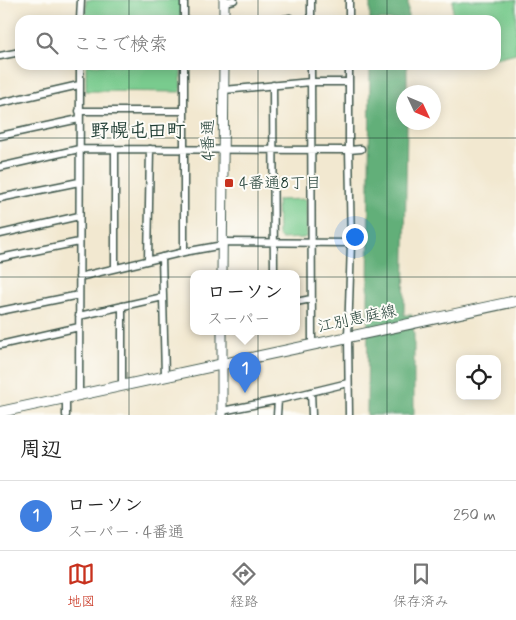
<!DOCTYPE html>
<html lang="ja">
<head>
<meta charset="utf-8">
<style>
  :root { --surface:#fff; --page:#f2f2f2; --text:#222; --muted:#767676; --line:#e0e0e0; --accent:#c8321e }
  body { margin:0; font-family:Mynerve,"Klee One",sans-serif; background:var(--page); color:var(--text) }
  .controls { position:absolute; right:15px; bottom:15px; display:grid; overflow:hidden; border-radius:10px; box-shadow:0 2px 12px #0003 }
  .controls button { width:45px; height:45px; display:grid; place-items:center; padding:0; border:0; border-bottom:1px solid var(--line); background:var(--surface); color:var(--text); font:25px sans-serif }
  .compass { position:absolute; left:396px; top:85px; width:45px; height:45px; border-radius:50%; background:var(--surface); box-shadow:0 2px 12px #0003; rotate:134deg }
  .you { position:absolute; left:354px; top:236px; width:18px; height:18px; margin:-12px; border:4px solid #fff; border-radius:50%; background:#1a73e8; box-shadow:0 0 0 8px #1a73e833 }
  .badge { display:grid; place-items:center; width:32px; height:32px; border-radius:50%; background:var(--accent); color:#fff; font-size:16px; font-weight:700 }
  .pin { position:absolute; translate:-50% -41px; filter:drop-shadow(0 1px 2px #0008) }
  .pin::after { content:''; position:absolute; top:26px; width:18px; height:15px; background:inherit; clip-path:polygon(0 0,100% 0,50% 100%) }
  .popup { position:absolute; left:190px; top:270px; width:110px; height:65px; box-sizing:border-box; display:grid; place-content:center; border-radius:10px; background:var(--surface); filter:drop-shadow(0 1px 4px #0005); font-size:16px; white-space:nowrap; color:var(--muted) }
  .popup b { font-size:19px; color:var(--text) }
  .popup::after { content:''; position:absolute; left:50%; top:100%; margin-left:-10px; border:10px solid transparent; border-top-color:var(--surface) }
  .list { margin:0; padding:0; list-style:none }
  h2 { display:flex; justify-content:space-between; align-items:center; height:65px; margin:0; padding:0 20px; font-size:21px }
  h2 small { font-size:16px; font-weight:400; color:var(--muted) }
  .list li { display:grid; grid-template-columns:32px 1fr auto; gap:15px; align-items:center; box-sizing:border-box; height:70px; padding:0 20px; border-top:1px solid var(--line) }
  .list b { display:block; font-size:19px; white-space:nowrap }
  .list p { margin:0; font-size:16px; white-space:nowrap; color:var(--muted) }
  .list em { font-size:16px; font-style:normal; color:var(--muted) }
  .icon { flex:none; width:28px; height:28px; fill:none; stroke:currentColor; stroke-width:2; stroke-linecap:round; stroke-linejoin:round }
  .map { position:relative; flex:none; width:516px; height:415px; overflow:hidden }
  .search { position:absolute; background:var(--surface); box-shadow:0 2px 12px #0003; left:15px; right:15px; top:15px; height:55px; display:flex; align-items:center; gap:12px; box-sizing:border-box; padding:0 18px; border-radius:15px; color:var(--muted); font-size:19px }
  .sheet { height:135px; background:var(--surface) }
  nav { display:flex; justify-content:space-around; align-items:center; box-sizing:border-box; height:70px; border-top:1px solid var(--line); background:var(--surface); font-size:14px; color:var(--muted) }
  nav a { display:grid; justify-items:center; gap:2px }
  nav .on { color:var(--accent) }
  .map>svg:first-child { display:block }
  .green { fill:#79cb8e; stroke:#4c8461 }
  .forest { fill:#62af79; stroke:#407656 }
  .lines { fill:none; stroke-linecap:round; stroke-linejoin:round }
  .street-casing { stroke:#3f574b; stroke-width:9 }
  .secondary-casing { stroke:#3f574b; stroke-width:11 }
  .primary-casing { stroke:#3f574b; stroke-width:12 }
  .street { stroke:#fff; stroke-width:6 }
  .secondary { stroke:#fff; stroke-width:9 }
  .primary { stroke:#fff; stroke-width:10 }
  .grid { fill:none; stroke:#1f3d34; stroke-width:1; stroke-opacity:0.55 }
  .poi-dot { fill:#c8321e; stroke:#fdfcf7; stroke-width:2 }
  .labels { text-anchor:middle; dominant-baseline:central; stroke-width:4; stroke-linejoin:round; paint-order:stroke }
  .street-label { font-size:16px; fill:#1f3d34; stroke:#fdfcf7 }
  .poi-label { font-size:16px; fill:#1f3d34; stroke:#fdfcf7; text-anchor:start }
  .quarter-label { font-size:19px; font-weight:bold; fill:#1f3d34; stroke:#fdfcf7 }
</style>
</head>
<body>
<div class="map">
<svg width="516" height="415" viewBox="0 0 516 415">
  <rect width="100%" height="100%" fill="#fdfcf7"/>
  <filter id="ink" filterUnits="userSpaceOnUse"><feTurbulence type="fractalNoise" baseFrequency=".02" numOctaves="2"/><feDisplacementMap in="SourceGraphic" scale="10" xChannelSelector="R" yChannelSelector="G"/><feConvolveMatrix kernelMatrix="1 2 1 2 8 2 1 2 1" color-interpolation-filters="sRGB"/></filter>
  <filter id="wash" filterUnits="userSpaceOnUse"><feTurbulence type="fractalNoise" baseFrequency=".0096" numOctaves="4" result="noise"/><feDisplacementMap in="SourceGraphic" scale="20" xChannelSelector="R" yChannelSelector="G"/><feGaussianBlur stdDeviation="1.12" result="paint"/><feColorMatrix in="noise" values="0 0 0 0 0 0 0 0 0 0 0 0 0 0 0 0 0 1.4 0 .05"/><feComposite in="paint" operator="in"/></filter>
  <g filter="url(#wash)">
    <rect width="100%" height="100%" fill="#f2e8d0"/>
    <path class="green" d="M86 0H181V20H86Z
      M453 0H516V53L496 58V20H452Z
      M86 65H181V92L86 91Z
      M306 199 307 236 304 238 281 239 278 235 277 200Z"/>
    <path class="forest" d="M370 0H408V20H370Z
      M370 65H407V92H404V122L407 123 404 315H412L414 335V415H367Z"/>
  </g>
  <g filter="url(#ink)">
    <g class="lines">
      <defs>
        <path id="street" d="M224 2 234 0
          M80 20 81 0
          M184 20V0
          M280 20 290 18
          M311 20V0
          M349 20V0
          M0 56 20 52
          M311 65 312 344
          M349 65V150L351 243 348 337 349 415
          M273 85 274 274
          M224 90 311 82H349
          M0 103 79 85
          M79 111H184
          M0 136 79 119
          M115 149V268
          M0 167 79 149 349 150 361 149
          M0 198 79 182
          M0 234 79 216
          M223 242 351 243
          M184 252V65
          M162 257 165 376
          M0 258 79 242
          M148 260 150 149
          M79 277 184 252 223 245
          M296 302 311 299
          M0 311 79 295
          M79 316 163 297
          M0 345 79 327
          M122 385V306
          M311 392 312 415
          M79 394 80 65
          M222 411 278 400 348 383
          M66 415V397
          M277 415 278 400"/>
        <path id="secondary" d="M224 20V0
          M222 274 224 65
          M222 415V332"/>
        <path id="primary" d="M0 412 516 301"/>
      </defs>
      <use href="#street" class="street-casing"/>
      <use href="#secondary" class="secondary-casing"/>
      <use href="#primary" class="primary-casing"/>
      <use href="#street" class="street"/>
      <use href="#secondary" class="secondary"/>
      <use href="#primary" class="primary"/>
    </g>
  </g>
  <path class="grid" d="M129 0V20M258 0V20M387 0V20M129 65V415M258 65V415M387 65V415M0 138H516M0 277H516"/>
  <rect class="poi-dot" x="224" y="178" width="10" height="10" rx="2.5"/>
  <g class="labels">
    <g class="street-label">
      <text transform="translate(208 140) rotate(-90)">4番通</text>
      <text transform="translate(357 319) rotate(-12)">江別恵庭線</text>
    </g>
    <g class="poi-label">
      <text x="239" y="183">4番通8丁目</text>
    </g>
    <g class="quarter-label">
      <text x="138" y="131">野幌屯田町</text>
    </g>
  </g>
</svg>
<div class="controls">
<button><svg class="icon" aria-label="locate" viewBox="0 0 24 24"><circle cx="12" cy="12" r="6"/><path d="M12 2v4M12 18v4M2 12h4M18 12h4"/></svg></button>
</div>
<svg class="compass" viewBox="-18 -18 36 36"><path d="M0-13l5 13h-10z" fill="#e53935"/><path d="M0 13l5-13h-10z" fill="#767676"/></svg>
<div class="you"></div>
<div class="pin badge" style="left:245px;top:393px;background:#3f7fe0">1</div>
<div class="popup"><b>ローソン</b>スーパー</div>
<div class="search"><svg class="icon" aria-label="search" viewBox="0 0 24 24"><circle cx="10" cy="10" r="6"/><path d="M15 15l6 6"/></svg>ここで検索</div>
</div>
<section class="sheet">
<h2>周辺<small></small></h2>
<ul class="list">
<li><span class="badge" style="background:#3f7fe0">1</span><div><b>ローソン</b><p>スーパー · 4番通</p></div><em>250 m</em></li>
</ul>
</section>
<nav>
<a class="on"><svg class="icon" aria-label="map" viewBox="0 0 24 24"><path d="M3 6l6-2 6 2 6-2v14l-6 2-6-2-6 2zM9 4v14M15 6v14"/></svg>地図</a>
<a><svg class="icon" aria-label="directions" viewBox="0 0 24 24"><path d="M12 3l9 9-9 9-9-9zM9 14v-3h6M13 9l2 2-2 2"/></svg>経路</a>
<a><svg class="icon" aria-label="saved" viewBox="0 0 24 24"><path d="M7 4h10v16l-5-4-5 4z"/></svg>保存済み</a>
</nav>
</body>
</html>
